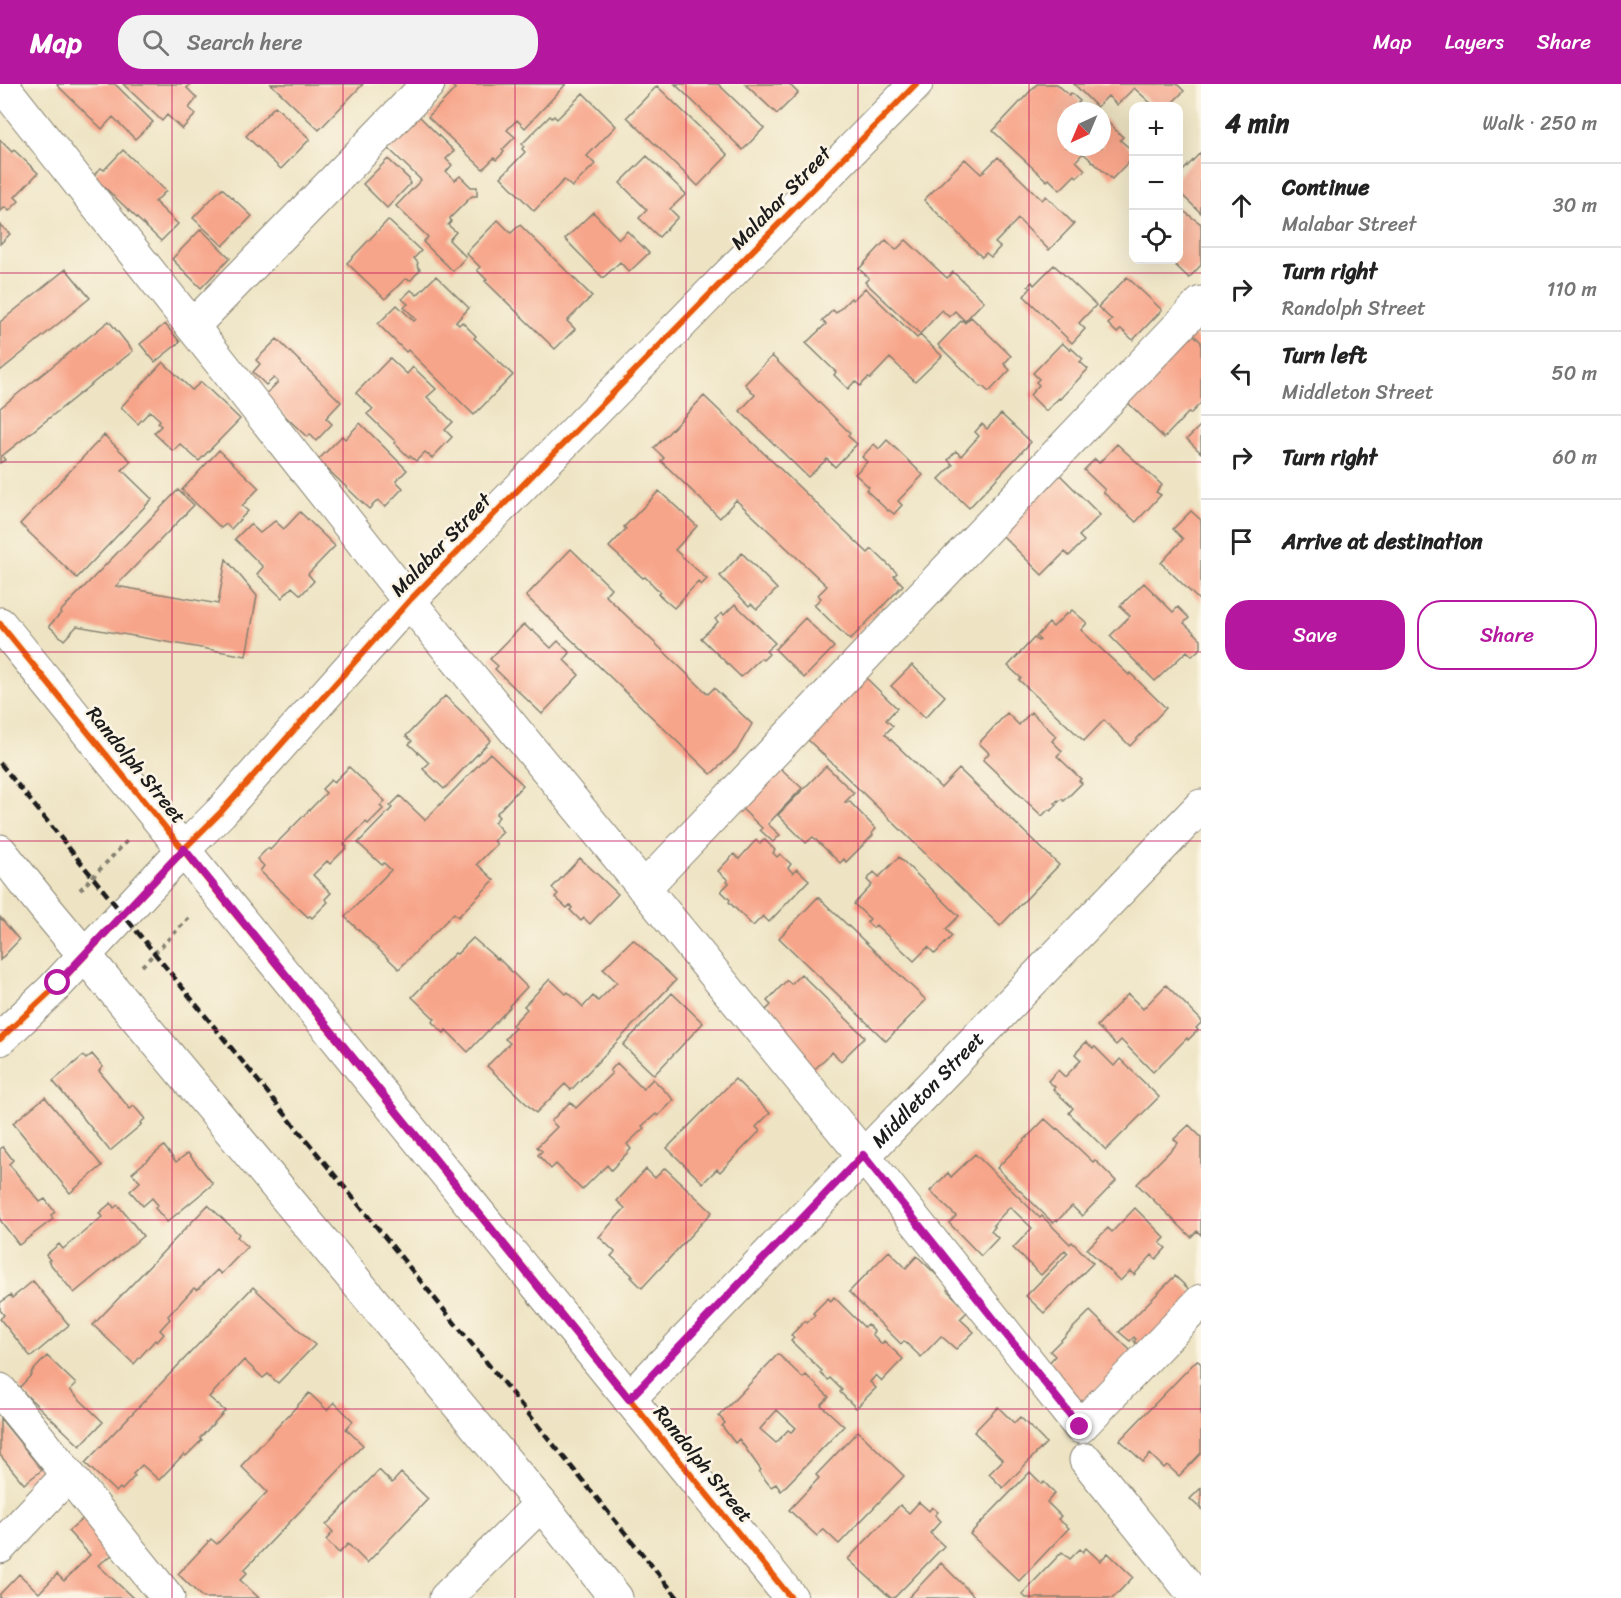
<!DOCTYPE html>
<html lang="en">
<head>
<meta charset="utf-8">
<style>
  :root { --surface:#fff; --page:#f2f2f2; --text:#222; --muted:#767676; --line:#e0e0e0; --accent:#b5179e }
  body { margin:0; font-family:Sriracha,sans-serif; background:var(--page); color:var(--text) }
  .controls { position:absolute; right:18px; top:18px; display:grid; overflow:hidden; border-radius:12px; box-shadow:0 6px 24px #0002 }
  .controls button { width:54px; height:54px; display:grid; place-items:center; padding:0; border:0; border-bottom:2px solid var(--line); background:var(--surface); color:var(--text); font:30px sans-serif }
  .compass { position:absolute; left:1057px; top:18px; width:54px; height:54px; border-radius:50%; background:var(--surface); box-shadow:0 6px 24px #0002; rotate:224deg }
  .stop { position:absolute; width:18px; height:18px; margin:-14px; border:4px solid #b5179e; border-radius:50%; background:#fff }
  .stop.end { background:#b5179e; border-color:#fff; box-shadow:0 2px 6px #0008 }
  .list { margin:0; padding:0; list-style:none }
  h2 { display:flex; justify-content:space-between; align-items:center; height:78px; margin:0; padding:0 24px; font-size:26px }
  h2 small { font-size:20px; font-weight:400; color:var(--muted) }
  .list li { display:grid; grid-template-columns:39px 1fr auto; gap:18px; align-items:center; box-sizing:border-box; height:84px; padding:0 24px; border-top:2px solid var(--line) }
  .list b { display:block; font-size:22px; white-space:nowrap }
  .list p { margin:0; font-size:20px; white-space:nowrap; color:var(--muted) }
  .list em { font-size:20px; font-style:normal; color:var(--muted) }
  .actions { display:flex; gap:12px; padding:18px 24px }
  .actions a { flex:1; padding:14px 0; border:2px solid var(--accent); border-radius:24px; text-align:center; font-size:21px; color:var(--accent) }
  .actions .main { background:var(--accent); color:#fff }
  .icon { flex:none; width:33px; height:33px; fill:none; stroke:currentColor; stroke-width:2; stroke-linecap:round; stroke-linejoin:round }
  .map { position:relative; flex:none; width:1201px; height:1514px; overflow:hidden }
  header { display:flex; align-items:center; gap:36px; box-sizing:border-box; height:84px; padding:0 30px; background:var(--accent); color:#fff }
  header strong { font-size:28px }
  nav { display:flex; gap:33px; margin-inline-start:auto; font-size:21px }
  .search { width:420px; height:54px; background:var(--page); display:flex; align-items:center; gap:15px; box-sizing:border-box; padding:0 21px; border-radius:24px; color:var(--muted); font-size:22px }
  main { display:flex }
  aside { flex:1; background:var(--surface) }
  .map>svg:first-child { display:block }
  .building { fill:#f7a58a; fill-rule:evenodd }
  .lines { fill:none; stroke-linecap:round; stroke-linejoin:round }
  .minor-casing { stroke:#858070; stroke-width:35 }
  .path { stroke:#858070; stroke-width:4; stroke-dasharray:4.5 4.5; stroke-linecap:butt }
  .minor { stroke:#fff; stroke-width:33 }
  .rail { stroke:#1c1c1c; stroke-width:4.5; stroke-dasharray:9 4.5; stroke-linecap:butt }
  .cycleway-casing { stroke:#fcf5e5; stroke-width:10 }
  .cycleway { stroke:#e8590c; stroke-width:6 }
  .route { stroke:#b5179e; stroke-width:8 }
  .grid { fill:none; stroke:#c2185b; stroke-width:1.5; stroke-opacity:0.55 }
  .labels { text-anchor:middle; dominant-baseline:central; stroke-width:5; stroke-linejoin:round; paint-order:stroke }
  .street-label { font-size:20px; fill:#1c1c1c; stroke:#fcf5e5 }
</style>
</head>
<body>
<header>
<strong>Map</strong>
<div class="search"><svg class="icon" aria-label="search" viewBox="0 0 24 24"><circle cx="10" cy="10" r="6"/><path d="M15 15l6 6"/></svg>Search here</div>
<nav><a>Map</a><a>Layers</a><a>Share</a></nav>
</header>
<main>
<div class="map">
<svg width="1201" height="1514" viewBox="0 0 1201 1514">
  <rect width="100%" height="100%" fill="#fcf5e5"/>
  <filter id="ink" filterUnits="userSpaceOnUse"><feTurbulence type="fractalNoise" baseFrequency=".0167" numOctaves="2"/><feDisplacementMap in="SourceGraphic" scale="12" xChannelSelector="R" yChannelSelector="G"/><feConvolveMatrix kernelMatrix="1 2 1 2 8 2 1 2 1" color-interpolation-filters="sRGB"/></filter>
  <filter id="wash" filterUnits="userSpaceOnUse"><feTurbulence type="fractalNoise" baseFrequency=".008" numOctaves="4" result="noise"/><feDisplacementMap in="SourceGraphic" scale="24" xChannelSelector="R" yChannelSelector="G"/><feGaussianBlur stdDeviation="1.35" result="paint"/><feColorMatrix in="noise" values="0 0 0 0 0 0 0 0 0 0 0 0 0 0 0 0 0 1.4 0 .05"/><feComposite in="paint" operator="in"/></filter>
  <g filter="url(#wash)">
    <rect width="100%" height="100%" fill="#eee4c4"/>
    <g id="blocks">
      <path class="building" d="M58 0H115L153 38 135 55 113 33 102 45 57 1Z
        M123 0H190L187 4 197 14 189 24 196 30 182 45 167 31 162 37Z
        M271 0H363L319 46Z
        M455 0H566L525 44 517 36 507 46 515 53 502 66 504 68 496 76 494 74 483 85 428 33 455 5 453 2Z
        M675 0H718L764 44 743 66Z
        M745 0H789L798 9 777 30Z
        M1037 0H1057L1069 11 1071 9 1080 17 1078 19 1087 27H1066V63H1102V33L1123 53 1120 56 1134 68V72L1112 95 1083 69 1076 77 1085 86 1077 93 1075 91 1060 106 1049 95 1047 97 993 47Z
        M1074 0H1177L1184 7 1169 22H1154L1134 4 1117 21 1108 12 1097 23Z
        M657 2 728 71 698 102 627 33Z
        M583 9 616 42 587 72 595 80 572 103 564 96 534 127 501 93 525 68 522 65 524 62 522 60 550 32 552 34 554 32 557 35Z
        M275 22 310 55 281 85 246 52Z
        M419 32 454 67 446 75 452 81 446 88 455 96 460 92 471 103H477V112H472L450 134 451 138 448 141 456 148 449 156 466 173 453 187 423 158 428 153 396 122 421 96 388 64Z
        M0 56 12 68 14 66 38 89 15 113 19 117 9 127 5 123 0 128Z
        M123 66 166 107 155 118 178 140 161 157 96 95 97 94 94 91 101 84 104 86Z
        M1201 68V129L1182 111 1181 113 1178 110V92Z
        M647 72 686 110 670 125 678 133 659 153 639 134 647 126 620 99Z
        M998 73 1042 116 1046 112 1074 140 1049 166 1018 135 995 159 1000 163 991 173 986 169 982 173 924 116 965 75 981 90Z
        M388 75 409 95 410 100 387 124 363 100Z
        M222 104 252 132 223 162 193 134Z
        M1178 123 1201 140V181L1189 194 1171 177 1169 179 1165 176H1178Z
        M593 128 619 155 627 147 649 169 629 188 620 178 603 194 565 155Z
        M388 136 421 167 414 174 418 179 417 181 420 186 411 196 405 195 385 215 347 179Z
        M498 136 511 149 520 141 592 212 567 237 575 245 555 265 485 197 487 196 477 186 480 183 466 169Z
        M0 141 10 150 0 160Z
        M201 145 230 174 201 204 172 175Z
        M886 156 896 166 906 156 947 194 953 188 984 217 965 237 955 227 949 233 942 226 920 250 865 198 869 194 859 185Z
        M1054 181 1096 221 1079 239 1085 245 1072 259 1024 212 1031 204 1028 202 1032 198 1034 201Z
        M66 185 90 214 0 287V238Z
        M436 192 469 224 456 238 459 241 462 238 476 252 474 254 513 291 474 331 408 266 406 268 378 240 397 221 414 237 416 235 404 223 408 220 402 215 411 206 417 211Z
        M1127 193 1162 226 1133 256 1121 245 1117 249 1108 240 1112 236 1098 223Z
        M865 204 917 254 920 251 942 272 915 298 890 274 870 295 868 294 860 302 855 297 848 305 834 291 836 288 806 259 826 240 822 237 833 226 836 229 851 214 853 216Z
        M971 233 1011 272 1004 280 1010 286 989 308 982 302 981 303 938 261 962 236 965 239Z
        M109 237 133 267 2 372 5 376 0 379V324Z
        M165 240 180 258 155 278 140 260Z
        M1189 246 1201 258V319L1190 330 1189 328 1164 354 1123 314Z
        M277 255 341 318 326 334 332 340 316 357 310 350 307 353 264 312 278 298 274 294 266 301 253 288 260 280 256 276Z
        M1062 259 1070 266 1071 264 1083 275 1080 278 1088 285 1060 315 1059 314 1046 327 1030 311 1039 301 1036 298 1039 295 1033 289Z
        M772 272 850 349 848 352 857 360 835 383 827 375 808 393 740 327 755 311 745 300Z
        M390 274 407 290 413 283 436 305 427 313 453 338 445 346 452 353 432 374 425 368 416 377 410 372 409 373 394 359 396 358 367 330 373 325 356 309Z
        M163 278 192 306 201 298 240 335 199 377 180 360 173 367 154 349 161 342 158 339 160 336 150 327 138 340 121 323Z
        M704 312 868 469 872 465 897 489 894 492 903 501 850 556 814 521 821 514 818 511 827 502 736 416 720 434 661 377 664 374 654 364Z
        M1001 330 1031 358 969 424 939 395 953 381 948 376 956 367 961 372 979 352 975 348 982 340 987 345Z
        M360 339 407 386 396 397 403 404 385 423 378 416 369 425 318 376 342 352 345 355Z
        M1201 341V369L1187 355Z
        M104 351 131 377 122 386 152 415 77 494 20 440Z
        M887 356 923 391 898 417 902 421 894 430 889 426 888 427 866 406 869 403 855 390 867 378 862 373 874 360 879 365Z
        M1117 360 1162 401 1156 408 1161 411 1136 438 1103 408 1105 406 1084 386 1095 375 1099 379Z
        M219 366 259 404 242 422 248 427 231 445 226 440 221 444 182 406Z
        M1059 390 1100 431 1079 452 1084 457 1069 472 1065 468 1042 491 1001 450Z
        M178 406 194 421 116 502 218 520 226 475 257 512 246 572 77 542 64 556 49 542 61 529 60 528Z
        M659 407 697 442 675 466 707 495 701 501 698 498 674 524 658 510 660 508 645 493 643 494 609 463 626 445 624 443Z
        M1191 427 1201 436V518L1161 479 1183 455 1173 445Z
        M300 428 335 462 308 490 314 497 301 511 292 503 282 514 257 490 263 483 235 455 250 440 260 449 275 437 284 445Z
        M571 465 611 504 605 511 708 610 714 604 752 640 737 666 711 690 526 512Z
        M742 469 777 505 757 525 751 520 749 522 720 492Z
        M1144 499 1173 528 1178 523 1189 534 1184 539 1201 555V564L1192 572 1187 567 1155 597 1110 552 1130 532 1120 522Z
        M735 520 775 559 766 567 769 570 763 576 761 574 741 593 701 554 718 538 715 535 722 529 724 531Z
        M1072 526 1087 539 1081 546 1129 591 1130 589 1166 624 1130 662 1104 636 1084 657 1019 596 1021 594 1008 582 1034 554 1038 557 1040 556 1036 553 1049 539 1053 543 1067 529 1068 530Z
        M805 534 834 563 804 594 775 565Z
        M524 540 531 547 532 546 551 564 558 557 570 569 564 576 579 591 542 630 495 585 498 582 490 575Z
        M912 581 945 612 925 634 891 602Z
        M860 588 897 624 886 636 893 642 885 650 941 704 959 685 1059 781 1000 842 801 649Z
        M445 612 491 656 444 705 423 685 429 679 409 660 412 657 406 652Z
        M1031 628 1056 652 1052 657 1062 667 1057 672 1081 695 1079 697 1082 699 1064 717 1062 715 1059 717 1058 716 1055 719 1057 721 1051 727 1049 725 1042 732 983 676 989 669 979 659 1007 629 1019 641Z
        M490 669 523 701 496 730 499 733 494 738 503 748 494 757 497 760 477 780 494 796 458 833 454 829 399 885 345 833 391 786 384 779 382 781 358 759 392 724 390 722 400 712 425 736Z
        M826 682 854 709 845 718 847 719 849 717 876 745 872 749 873 751 846 778 844 775 840 779 813 753 806 759 778 731Z
        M349 683 385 717 380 722 383 725 368 740 366 738 344 760 347 763 330 780 327 777 313 791 331 809 325 815 328 818 312 834 310 832 308 833 260 787 264 782 257 775 268 764 270 766 326 709 322 705 331 696 334 698Z
        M779 683 802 704 768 740 780 751 773 758 760 746 762 744 740 723Z
        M764 755 775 766 773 769 777 773 780 770 791 780 788 784 793 789 797 785 809 796 769 838 763 832 753 842 729 818 730 816 721 807 729 799 727 797 728 796 718 787 734 770 739 775 756 756 760 760Z
        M899 773 959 832 946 845 952 852 935 870 928 863 914 877 876 841 873 844 867 838 870 835 854 820 872 801 867 796 874 788 879 793Z
        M580 774 618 810 590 840 584 834 581 837 570 826 572 824 570 821 567 824 555 813 558 810 552 804Z
        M818 813 926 916 886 957 779 854Z
        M0 833 19 856 0 876Z
        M473 854 497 875 498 874 527 903 509 922 510 923 468 968 446 946 444 949 432 938 435 935 412 913 455 869 457 870Z
        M633 855 676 896 571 1006 565 1000 536 1029 487 982 510 959 505 955 515 944 512 941 527 925 524 922 550 895 566 910 568 908 583 923 593 912 598 917 617 898 603 885Z
        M801 890 865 953 841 977 832 968 813 987 763 929 771 921 767 917 787 896 791 900Z
        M1166 901 1201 936V939L1196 944 1198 946 1188 956 1187 954 1153 988 1121 956 1116 961 1097 942 1128 910 1143 925Z
        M672 909 703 939 654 991 623 961Z
        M1086 958 1093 964 1095 963 1114 982 1120 975 1159 1013 1106 1066 1069 1029 1073 1024 1053 1005 1055 1003 1048 997 1058 986 1065 993 1081 976 1075 970Z
        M92 970 103 983 99 987 130 1025 134 1022 145 1035 140 1039 142 1040 110 1067 53 997 83 972 86 975Z
        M617 979 643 1005 653 995 674 1016 658 1032 656 1030 642 1042 644 1044 627 1060 631 1065 611 1086 607 1081 582 1106 556 1080 551 1085 538 1071 542 1067 537 1063 557 1043 551 1037 570 1018 576 1024 612 989 610 987Z
        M735 995 770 1029 756 1043 760 1047 720 1088 717 1085 703 1099 667 1064Z
        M45 1013 102 1082 70 1109 13 1039Z
        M1045 1035 1056 1045 1057 1044 1093 1078 1095 1076 1116 1097 1082 1132 1072 1122 1057 1137 1056 1136 1053 1139 997 1084Z
        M1189 1041 1201 1053V1151L1197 1147 1191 1153 1137 1100 1178 1059 1174 1055Z
        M164 1062 176 1078 188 1069 213 1100 167 1138 155 1124 158 1121 152 1114 143 1122 130 1107 140 1098 132 1089Z
        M3 1063 13 1076 9 1080 40 1118 45 1115 55 1128 51 1131 53 1135 19 1161 0 1136V1065Z
        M975 1070 1040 1134 1042 1132 1070 1160 1072 1158 1093 1179 1044 1229 1026 1212 1068 1169 1065 1166 1041 1191 1013 1164 1032 1144 1010 1123 993 1141 995 1143 991 1147 998 1154 981 1172 949 1139 956 1132 930 1107 948 1089 951 1093Z
        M665 1084 712 1128 642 1204 631 1193 633 1192 611 1172 615 1168 599 1153 625 1124 617 1117 646 1085 655 1094Z
        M111 1119 114 1124 118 1121 143 1152 74 1209 48 1177 50 1176 46 1171 59 1160 63 1165 102 1133 99 1129Z
        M208 1121 239 1150 237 1153 247 1163 221 1190 217 1186 197 1206 194 1204 168 1232 170 1235 160 1246 164 1250 157 1258 155 1256 134 1280 93 1241Z
        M1135 1124 1165 1154 1160 1159 1166 1164 1156 1175 1152 1171 1134 1191 1130 1187 1120 1197 1087 1165 1108 1144 1112 1148Z
        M889 1167 906 1184 917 1172 950 1204 947 1206 968 1227 960 1235 974 1248 956 1265 941 1252 921 1273 904 1257 901 1260 849 1208Z
        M1175 1192 1196 1212 1141 1265 1134 1257 1136 1255 1134 1253 1130 1257 1119 1248Z
        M33 1197 69 1241 31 1273 0 1235 4 1231 0 1226V1219L10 1211 12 1214Z
        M253 1203 315 1261 278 1299 268 1290 263 1294 244 1276 209 1313 225 1327 200 1354 202 1356 186 1372 184 1370 159 1396 142 1381 133 1390 135 1392 122 1406 120 1404 116 1408 85 1379Z
        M834 1213 864 1243 867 1240 874 1247 872 1250 882 1260 884 1257 903 1275 882 1297 876 1291 870 1298 876 1304 856 1324 840 1308 842 1306 830 1294 828 1296 820 1289 822 1287 791 1257 794 1254 791 1251 805 1237 807 1239 815 1231 813 1229 828 1214 831 1217Z
        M1090 1227 1134 1270 1086 1326 1047 1281 1055 1272 1050 1267Z
        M778 1270 803 1294 806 1291 829 1313 821 1321 844 1342 781 1407 776 1400 771 1403 759 1388 761 1386 739 1355 735 1359 722 1342 725 1339 719 1332ZM777 1326 796 1344 791 1348 788 1346 776 1359 760 1345Z
        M47 1272 76 1300 70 1306 103 1338 80 1362 19 1304 32 1290 31 1289Z
        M1197 1276 1201 1280V1369L1179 1392 1167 1381 1164 1384 1150 1370 1143 1378 1120 1356Z
        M309 1309 327 1326 334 1318 353 1337 346 1345 363 1361 244 1486 247 1489 240 1496 259 1514H203L178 1490 211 1455 217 1460 267 1408 241 1382Z
        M998 1323 1014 1339 1020 1333 1046 1359 1003 1404 989 1390 1003 1376 974 1348Z
        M0 1334 42 1386 24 1400 0 1371Z
        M858 1347 904 1392 839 1460 823 1445 817 1452 789 1426 819 1394 816 1391Z
        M379 1386 392 1399 401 1389 428 1415 367 1479 348 1460 339 1469 326 1456 333 1448 326 1441Z
        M1030 1388 1042 1400 1044 1398 1055 1409 1047 1418 1061 1432 1058 1435 1069 1444 1019 1497 970 1450Z
        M1201 1404V1425L1190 1415Z
        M919 1418 929 1427 932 1423 938 1428 935 1431 941 1437 930 1449 944 1462 894 1514H891L848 1475 900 1421 909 1429Z
        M86 1432 115 1469 98 1481 133 1514H0V1510L19 1490 39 1509 57 1490 64 1497 90 1471 68 1447Z
        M1086 1464 1100 1477 1108 1469 1133 1493 1113 1514H1026L1022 1510 1062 1468 1070 1475 1080 1465 1083 1468Z
        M941 1479 976 1514H908Z"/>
    </g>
  </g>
  <g filter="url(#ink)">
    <use href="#blocks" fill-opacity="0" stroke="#858070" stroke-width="1.5"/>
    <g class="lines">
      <defs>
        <g id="minor">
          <path d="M1 0 409 517 863 1071 1080 1343 1201 1217"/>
          <path d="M193 242 428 0"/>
          <path d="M0 540 791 1514"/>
          <path d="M0 767 47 826 541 1420 616 1514"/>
          <path d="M644 804 1201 219"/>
          <path d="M0 955 52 906 184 765 221 728 409 517 916 0"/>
          <path d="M0 1306 168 1514"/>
          <path id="s1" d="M629 1315 1201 722"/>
          <path d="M1086 1376 1197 1514"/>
          <path d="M0 1463 68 1391"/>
          <path d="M446 1514 541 1420"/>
        </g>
      </defs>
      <use href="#minor" class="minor-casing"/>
      <path class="path" d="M80 806 127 757
        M142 882 189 834"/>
      <use href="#minor" class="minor"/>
      <path class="rail" d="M0 679 678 1514"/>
      <defs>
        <path id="cycleway" d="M0 540 791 1514
          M0 955 52 906 184 765 221 728 409 517 916 0"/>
      </defs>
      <use href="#cycleway" class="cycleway-casing"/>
      <use href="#cycleway" class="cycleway"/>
    </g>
  </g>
  <g class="lines" filter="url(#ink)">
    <path class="route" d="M58 899 184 765 629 1315 863 1071 1080 1343"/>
  </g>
  <path class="grid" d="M172 0V1514M343 0V1514M515 0V1514M686 0V1514M858 0V1514M1029 0V1514M0 189H1201M0 378H1201M0 568H1201M0 757H1201M0 946H1201M0 1136H1201M0 1325H1201"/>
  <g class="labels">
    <g class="street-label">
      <text transform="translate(781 114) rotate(-46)">Malabar Street</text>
      <text transform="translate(441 461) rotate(-46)">Malabar Street</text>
      <text transform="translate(136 681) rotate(51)">Randolph Street</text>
      <text stroke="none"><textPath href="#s1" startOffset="430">Middleton Street</textPath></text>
      <text transform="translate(703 1380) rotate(51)">Randolph Street</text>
    </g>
  </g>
</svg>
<div class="controls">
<button>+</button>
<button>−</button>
<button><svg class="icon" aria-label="locate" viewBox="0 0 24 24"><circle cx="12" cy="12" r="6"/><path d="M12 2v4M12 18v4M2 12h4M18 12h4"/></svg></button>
</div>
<svg class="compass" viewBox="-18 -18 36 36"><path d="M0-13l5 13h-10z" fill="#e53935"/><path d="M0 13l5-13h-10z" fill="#767676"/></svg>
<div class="stop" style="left:58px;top:899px"></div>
<div class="stop end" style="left:1080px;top:1343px"></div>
</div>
<aside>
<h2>4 min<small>Walk · 250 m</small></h2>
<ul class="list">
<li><svg class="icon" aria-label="ahead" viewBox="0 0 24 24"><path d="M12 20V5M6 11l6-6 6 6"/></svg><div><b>Continue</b><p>Malabar Street</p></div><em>30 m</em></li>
<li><svg class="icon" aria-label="right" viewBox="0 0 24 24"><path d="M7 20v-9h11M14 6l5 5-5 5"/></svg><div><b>Turn right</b><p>Randolph Street</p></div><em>110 m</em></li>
<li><svg class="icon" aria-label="left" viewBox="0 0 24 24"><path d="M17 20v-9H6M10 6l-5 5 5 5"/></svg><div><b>Turn left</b><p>Middleton Street</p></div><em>50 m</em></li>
<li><svg class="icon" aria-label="right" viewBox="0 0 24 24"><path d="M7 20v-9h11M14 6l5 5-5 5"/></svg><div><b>Turn right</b></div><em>60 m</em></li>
<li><svg class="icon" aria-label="arrive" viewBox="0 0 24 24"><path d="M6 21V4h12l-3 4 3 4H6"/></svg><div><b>Arrive at destination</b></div></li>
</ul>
<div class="actions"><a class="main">Save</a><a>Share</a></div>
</aside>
</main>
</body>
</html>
